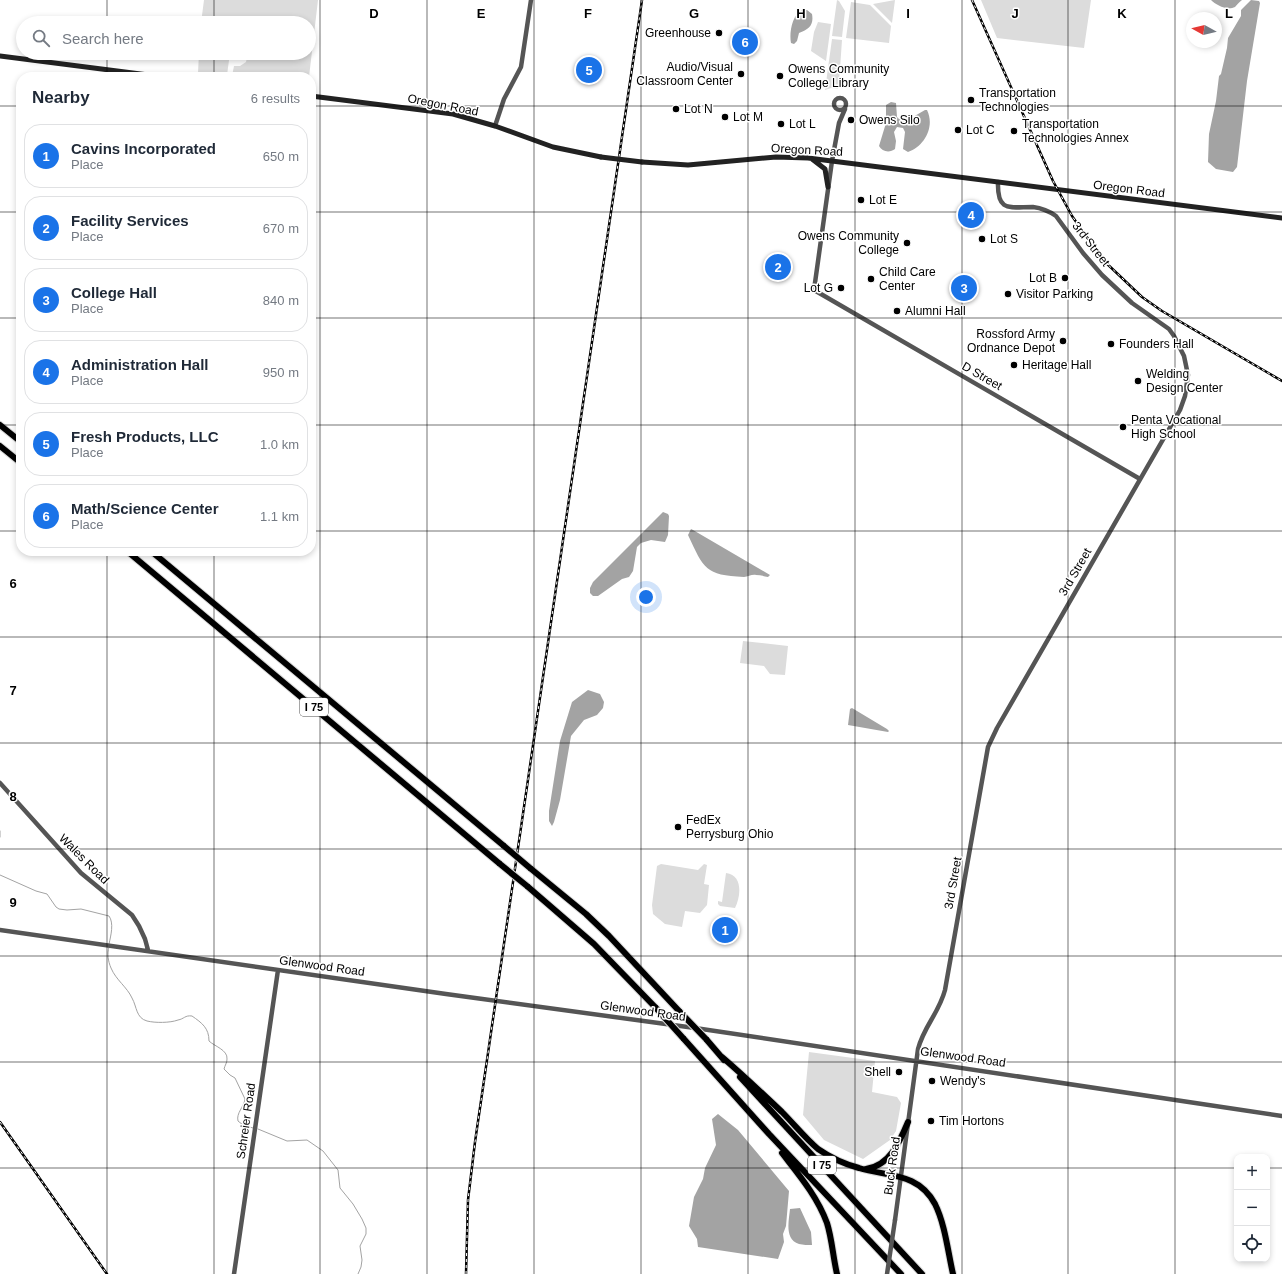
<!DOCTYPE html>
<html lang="en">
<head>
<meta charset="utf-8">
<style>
  :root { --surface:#fff; --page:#f6f6f7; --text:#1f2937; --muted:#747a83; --line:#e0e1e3; --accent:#1a73e8 }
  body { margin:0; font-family:Helvetica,sans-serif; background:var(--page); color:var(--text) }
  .controls { position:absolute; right:12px; bottom:12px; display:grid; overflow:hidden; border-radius:8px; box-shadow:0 2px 6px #0003 }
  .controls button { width:36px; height:36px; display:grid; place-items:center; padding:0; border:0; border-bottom:1px solid var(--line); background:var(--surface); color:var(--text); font:20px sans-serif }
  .compass { position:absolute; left:1186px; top:12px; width:36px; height:36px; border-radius:50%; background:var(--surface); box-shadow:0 2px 6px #0003; rotate:278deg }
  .you { position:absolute; left:646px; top:597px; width:14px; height:14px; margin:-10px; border:3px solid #fff; border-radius:50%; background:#1a73e8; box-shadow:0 0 0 6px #1a73e833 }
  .badge { display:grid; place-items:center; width:26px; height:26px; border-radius:50%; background:var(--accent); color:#fff; font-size:13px; font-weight:700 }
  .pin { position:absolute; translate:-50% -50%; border:2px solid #fff; box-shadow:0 1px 4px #0006 }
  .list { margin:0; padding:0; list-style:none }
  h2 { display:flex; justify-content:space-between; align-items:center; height:52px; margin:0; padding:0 16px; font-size:17px }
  h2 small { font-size:13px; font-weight:400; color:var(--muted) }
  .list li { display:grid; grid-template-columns:26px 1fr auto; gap:12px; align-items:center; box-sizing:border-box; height:64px; margin:0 8px 8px; padding:0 8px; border:1px solid var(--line); border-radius:16px }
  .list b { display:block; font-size:15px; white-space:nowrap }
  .list p { margin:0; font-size:13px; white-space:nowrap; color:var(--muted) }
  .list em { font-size:13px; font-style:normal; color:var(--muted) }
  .icon { flex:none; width:22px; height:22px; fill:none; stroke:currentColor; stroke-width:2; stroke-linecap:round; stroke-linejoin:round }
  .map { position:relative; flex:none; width:1282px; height:1274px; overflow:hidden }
  .search { position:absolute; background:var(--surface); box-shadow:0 2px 6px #0003; left:16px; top:16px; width:300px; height:44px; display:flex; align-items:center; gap:10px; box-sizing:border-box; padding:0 14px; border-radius:22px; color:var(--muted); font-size:15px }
  .panel { position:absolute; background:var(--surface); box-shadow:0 2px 6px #0003; left:16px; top:72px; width:300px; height:484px; border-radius:16px }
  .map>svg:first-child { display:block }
  .green { fill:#dcdcdc }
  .water { fill:#a3a3a3 }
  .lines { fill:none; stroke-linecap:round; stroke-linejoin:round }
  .stream { stroke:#a3a3a3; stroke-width:1 }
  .motorway-casing { stroke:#dbdbdb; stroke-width:8 }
  .tertiary { stroke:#555; stroke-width:4.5 }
  .secondary { stroke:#222; stroke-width:5 }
  .motorway { stroke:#000; stroke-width:6 }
  .rail-casing { stroke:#000; stroke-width:2.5 }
  .rail { stroke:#fff; stroke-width:1; stroke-dasharray:3; stroke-linecap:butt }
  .motorway-bridge-casing { stroke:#dbdbdb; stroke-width:8; stroke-linecap:butt }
  .tertiary-bridge { stroke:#555; stroke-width:4.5 }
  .secondary-bridge { stroke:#222; stroke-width:5 }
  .motorway-bridge { stroke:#000; stroke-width:6 }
  .grid { fill:none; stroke:#000; stroke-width:1; stroke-opacity:0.55 }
  .poi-dot { fill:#000; stroke:#fff; stroke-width:1.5 }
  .labels { text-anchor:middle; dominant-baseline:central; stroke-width:3; stroke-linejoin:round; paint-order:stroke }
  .shield { fill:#fff; stroke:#4c4c4c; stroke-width:1 }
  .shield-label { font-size:11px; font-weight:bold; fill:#000 }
  .poi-label { font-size:12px; fill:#000; stroke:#fff; text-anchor:start }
  .street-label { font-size:12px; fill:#000; stroke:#fff }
  .grid-label { font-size:13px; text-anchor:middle; font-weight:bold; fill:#000; stroke:#fff; stroke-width:3; stroke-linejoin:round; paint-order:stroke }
</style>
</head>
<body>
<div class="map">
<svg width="1282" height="1274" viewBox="0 0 1282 1274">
  <rect width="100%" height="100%" fill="#fff"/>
  <path class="green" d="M204 0H318L309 77H241L232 76 234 66H240L246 62 248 53H309V23H201Z
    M837 0 839 1 845 11 842 37 832 36Z
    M895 0 892 23 873 4Z
    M981 0H1091L1084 48 997 38Z
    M851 2 870 5 891 26 889 43 846 38Z
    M818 22 831 24 826 61 811 51 814 32Z
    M832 39 842 40 839 83 838 89 831 88 825 90Z
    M199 53H230L227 75 198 73Z
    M743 641 788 646 785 675 770 674 764 666 740 663Z
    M661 864 698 870 704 864 707 865 704 884 709 885 707 905 700 913 685 911 682 927 665 924 653 914 652 905 657 866Z
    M726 873C743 875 741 896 735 908L720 906 718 904V901L722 902Z
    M809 1052 875 1061 872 1092 897 1097 901 1103 896 1131 890 1140 863 1159 824 1140 803 1115Z"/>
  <path class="water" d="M1211 0H1242C1239 2 1237 5 1235 7 1227 11 1216 5 1211 0Z
    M1251 0 1259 1 1260 3 1247 81 1237 167 1233 172 1216 169 1208 162 1209 134 1216 101 1219 76 1221 74 1227 48 1228 38 1241 16V10Z
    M802 10H807L812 14C814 25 809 29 799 33L797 41 794 44 791 43C789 33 792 15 802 10Z
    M891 102 896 103 897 117 899 119 906 121 925 110H927C935 126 925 146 908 152L903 149 905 132 903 128 897 127 894 132 896 141 895 149C890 153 882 152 879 146L886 123V105Z
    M663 512 668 514 669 516 668 535 665 542 651 540 641 543 637 547 633 571 629 577 622 579 598 596H593L590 593V588L593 582Z
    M691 529 693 530 770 575 768 577C764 576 760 575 756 575 752 574 748 577 744 577 705 575 704 569 688 535Z
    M588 690 600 694 604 702 603 708 597 715 584 720 571 736 560 800 554 822 552 826 549 821V811L560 741 572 702Z
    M852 708 887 729 889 731 888 732 848 725 850 709Z
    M718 1114 738 1130 789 1191 786 1226 783 1234 784 1242 778 1259 698 1247 697 1239 689 1226 694 1197 703 1179 705 1168 716 1145 712 1119Z
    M800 1208 811 1232 812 1245C808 1245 803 1245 799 1244 784 1239 789 1220 790 1209Z"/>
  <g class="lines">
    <path class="stream" d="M0 831V837
      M0 875 36 891 47 894 56 907 59 909 67 910 81 909 109 916C114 923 111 935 109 944
      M109 947C107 954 108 961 111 968 116 980 127 987 132 998 137 1007 136 1018 147 1021 155 1023 170 1023 178 1020 184 1019 185 1015 192 1016 202 1023 209 1028 209 1041 214 1046 228 1050 227 1059 227 1063 225 1065 224 1069L230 1075 235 1078 245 1099C244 1107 236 1113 238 1121L243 1125 253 1128
      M258 1129 287 1141 307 1140 323 1151 338 1170 340 1188 353 1204 362 1219 366 1228V1234L360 1246 362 1260 361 1267 358 1274"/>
    <defs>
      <path id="motorway" d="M0 425 21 442
        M0 446 21 463
        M127 551 500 864
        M151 551 504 846
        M530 868 586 914 609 936 680 1012
        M527 886 594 944 656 1008
        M683 1038 769 1134 901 1274
        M706 1039 724 1060
        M722 1057C743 1075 762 1093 782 1112 794 1124 805 1138 818 1149 831 1158 844 1164 859 1168 888 1177 918 1172 935 1204 945 1224 948 1252 953 1274
        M740 1077 922 1274
        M782 1153C799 1175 817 1196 827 1223 832 1239 833 1257 837 1274
        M866 1169C890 1166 900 1141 908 1122"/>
    </defs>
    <use href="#motorway" class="motorway-casing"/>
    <path class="tertiary" d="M834 104a6 6 0 1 1 12 0a6 6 0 1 1-12 0Z
      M845 109 839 123 832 161 814 290 1140 479
      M495 126 504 99 521 67 531 0
      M0 783 81 873 132 915 139 926 145 939 148 950
      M0 930 446 994 695 1028 1282 1116
      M895 1220 918 1049C924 1026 939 1013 945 990L988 747 997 728 1180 410 1185 396 1188 375 1184 356 1174 336 1169 329 1132 303 1102 275 1083 253 1056 216C1049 211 1041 208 1033 207 1010 207 997 213 998 182
      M234 1274 278 970"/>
    <path class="secondary" d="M0 56 164 77
      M311 96 453 114 495 126 553 147 601 157
      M812 159 825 169 828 187
      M642 162 688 165 776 157 808 158 1282 218"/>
    <use href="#motorway" class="motorway"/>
    <defs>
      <path id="rail" d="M972 0 1053 181 1072 216 1103 260 1142 297 1162 311 1282 381
        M0 1122 107 1274
        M466 1274 468 1200 475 1142 642 0"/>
    </defs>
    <use href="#rail" class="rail-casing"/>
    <use href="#rail" class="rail"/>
    <defs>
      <path id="motorway-bridge" d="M504 846 530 868
        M500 864 527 886
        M656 1008 683 1038
        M680 1012 706 1039"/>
    </defs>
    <use href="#motorway-bridge" class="motorway-bridge-casing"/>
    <path class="tertiary-bridge" d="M887 1274 895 1220"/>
    <path class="secondary-bridge" d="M601 157 642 162"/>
    <use href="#motorway-bridge" class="motorway-bridge"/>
  </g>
  <path class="grid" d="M107 0V23M214 0V23M320 0V1274M427 0V1274M534 0V1274M641 0V1274M748 0V1274M855 0V1274M962 0V1274M1068 0V1274M1175 0V1274M107 53V77M214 53V77M0 106H21M311 106H1282M0 212H21M311 212H1282M0 318H21M311 318H1282M0 425H21M311 425H1282M0 531H21M311 531H1282M107 551V1274M214 551V1274M0 637H1282M0 743H1282M0 849H1282M0 956H1282M0 1062H1282M0 1168H1237M1267 1168H1282"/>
  <g class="poi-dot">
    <circle cx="719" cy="33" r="4"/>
    <circle cx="741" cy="74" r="4"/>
    <circle cx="780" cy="76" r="4"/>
    <circle cx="971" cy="100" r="4"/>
    <circle cx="676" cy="109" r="4"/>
    <circle cx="725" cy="117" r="4"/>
    <circle cx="851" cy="120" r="4"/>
    <circle cx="781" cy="124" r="4"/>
    <circle cx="958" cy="130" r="4"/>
    <circle cx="1014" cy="131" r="4"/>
    <circle cx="861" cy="200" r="4"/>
    <circle cx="982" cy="239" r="4"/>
    <circle cx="907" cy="243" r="4"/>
    <circle cx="1065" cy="278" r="4"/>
    <circle cx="871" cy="279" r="4"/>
    <circle cx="841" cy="288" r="4"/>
    <circle cx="1008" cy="294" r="4"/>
    <circle cx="897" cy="311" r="4"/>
    <circle cx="1063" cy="341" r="4"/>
    <circle cx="1111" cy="344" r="4"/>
    <circle cx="1014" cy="365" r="4"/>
    <circle cx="1138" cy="381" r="4"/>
    <circle cx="1123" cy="427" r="4"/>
    <circle cx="678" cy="827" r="4"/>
    <circle cx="899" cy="1072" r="4"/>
    <circle cx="932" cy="1081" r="4"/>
    <circle cx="931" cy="1121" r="4"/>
  </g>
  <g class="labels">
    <g class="shield">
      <rect x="300" y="698" width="28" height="18" rx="3"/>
      <rect x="808" y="1156" width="28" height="18" rx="3"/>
    </g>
    <g class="shield-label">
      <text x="314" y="707">I 75</text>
      <text x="822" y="1165">I 75</text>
    </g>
    <g class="poi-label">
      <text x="711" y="33" text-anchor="end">Greenhouse</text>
      <text x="733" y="67" text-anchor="end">Audio/Visual<tspan x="733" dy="14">Classroom Center</tspan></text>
      <text x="788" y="69">Owens Community<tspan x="788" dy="14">College Library</tspan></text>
      <text x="979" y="93">Transportation<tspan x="979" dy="14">Technologies</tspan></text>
      <text x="684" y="109">Lot N</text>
      <text x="733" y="117">Lot M</text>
      <text x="859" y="120">Owens Silo</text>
      <text x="789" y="124">Lot L</text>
      <text x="1022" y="124">Transportation<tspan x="1022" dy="14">Technologies Annex</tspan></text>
      <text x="966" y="130">Lot C</text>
      <text x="869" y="200">Lot E</text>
      <text x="899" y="236" text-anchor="end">Owens Community<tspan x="899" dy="14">College</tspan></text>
      <text x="990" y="239">Lot S</text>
      <text x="879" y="272">Child Care<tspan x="879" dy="14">Center</tspan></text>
      <text x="1057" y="278" text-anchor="end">Lot B</text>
      <text x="833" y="288" text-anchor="end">Lot G</text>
      <text x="1016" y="294">Visitor Parking</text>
      <text x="905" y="311">Alumni Hall</text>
      <text x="1055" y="334" text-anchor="end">Rossford Army<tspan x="1055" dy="14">Ordnance Depot</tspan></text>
      <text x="1119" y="344">Founders Hall</text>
      <text x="1022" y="365">Heritage Hall</text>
      <text x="1146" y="374">Welding<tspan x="1146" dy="14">Design Center</tspan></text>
      <text x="1131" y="420">Penta Vocational<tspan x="1131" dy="14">High School</tspan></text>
      <text x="686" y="820">FedEx<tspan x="686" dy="14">Perrysburg Ohio</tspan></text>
      <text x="891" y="1072" text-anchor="end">Shell</text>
      <text x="940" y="1081">Wendy's</text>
      <text x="939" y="1121">Tim Hortons</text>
    </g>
    <g class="street-label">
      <text transform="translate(443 105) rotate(11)">Oregon Road</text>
      <text transform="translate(807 150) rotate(3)">Oregon Road</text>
      <text transform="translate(1129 189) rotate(7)">Oregon Road</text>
      <text transform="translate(1091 244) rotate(52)">3rd Street</text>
      <text transform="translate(982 376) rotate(30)">D Street</text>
      <text transform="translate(1075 572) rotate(-60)">3rd Street</text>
      <text transform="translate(84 859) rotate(45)">Wales Road</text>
      <text transform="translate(953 883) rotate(-80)">3rd Street</text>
      <text transform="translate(322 966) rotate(8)">Glenwood Road</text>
      <text transform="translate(643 1011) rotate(8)">Glenwood Road</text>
      <text transform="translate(963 1057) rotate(8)">Glenwood Road</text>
      <text transform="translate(246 1121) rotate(-82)">Schreier Road</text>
      <text transform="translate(892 1166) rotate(-82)">Buck Road</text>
    </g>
  </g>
  <g class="grid-label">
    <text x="374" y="18">D</text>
    <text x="481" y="18">E</text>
    <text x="588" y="18">F</text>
    <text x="694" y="18">G</text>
    <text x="801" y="18">H</text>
    <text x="908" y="18">I</text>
    <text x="1015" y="18">J</text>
    <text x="1122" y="18">K</text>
    <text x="1229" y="18">L</text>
    <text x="13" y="588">6</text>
    <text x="13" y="695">7</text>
    <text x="13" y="801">8</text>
    <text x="13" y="907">9</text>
  </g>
</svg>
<div class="controls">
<button>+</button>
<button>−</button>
<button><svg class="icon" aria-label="locate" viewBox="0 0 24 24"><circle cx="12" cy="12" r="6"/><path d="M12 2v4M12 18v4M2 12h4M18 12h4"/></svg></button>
</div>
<svg class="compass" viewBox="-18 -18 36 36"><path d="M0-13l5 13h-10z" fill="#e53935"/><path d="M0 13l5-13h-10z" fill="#747a83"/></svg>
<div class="you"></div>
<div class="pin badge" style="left:725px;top:930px">1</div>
<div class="pin badge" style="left:778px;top:267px">2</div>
<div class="pin badge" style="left:964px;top:288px">3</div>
<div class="pin badge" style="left:971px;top:215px">4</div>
<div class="pin badge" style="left:589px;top:70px">5</div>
<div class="pin badge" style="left:745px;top:42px">6</div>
<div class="search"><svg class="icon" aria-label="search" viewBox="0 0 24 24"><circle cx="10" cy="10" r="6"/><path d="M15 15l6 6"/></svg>Search here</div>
<section class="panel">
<h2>Nearby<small>6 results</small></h2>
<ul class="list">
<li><span class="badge">1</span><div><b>Cavins Incorporated</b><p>Place</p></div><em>650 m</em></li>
<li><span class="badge">2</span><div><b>Facility Services</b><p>Place</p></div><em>670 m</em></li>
<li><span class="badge">3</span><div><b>College Hall</b><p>Place</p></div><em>840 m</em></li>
<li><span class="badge">4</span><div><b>Administration Hall</b><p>Place</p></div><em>950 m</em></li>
<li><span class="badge">5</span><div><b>Fresh Products, LLC</b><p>Place</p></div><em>1.0 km</em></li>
<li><span class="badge">6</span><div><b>Math/Science Center</b><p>Place</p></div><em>1.1 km</em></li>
</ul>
</section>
</div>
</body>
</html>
